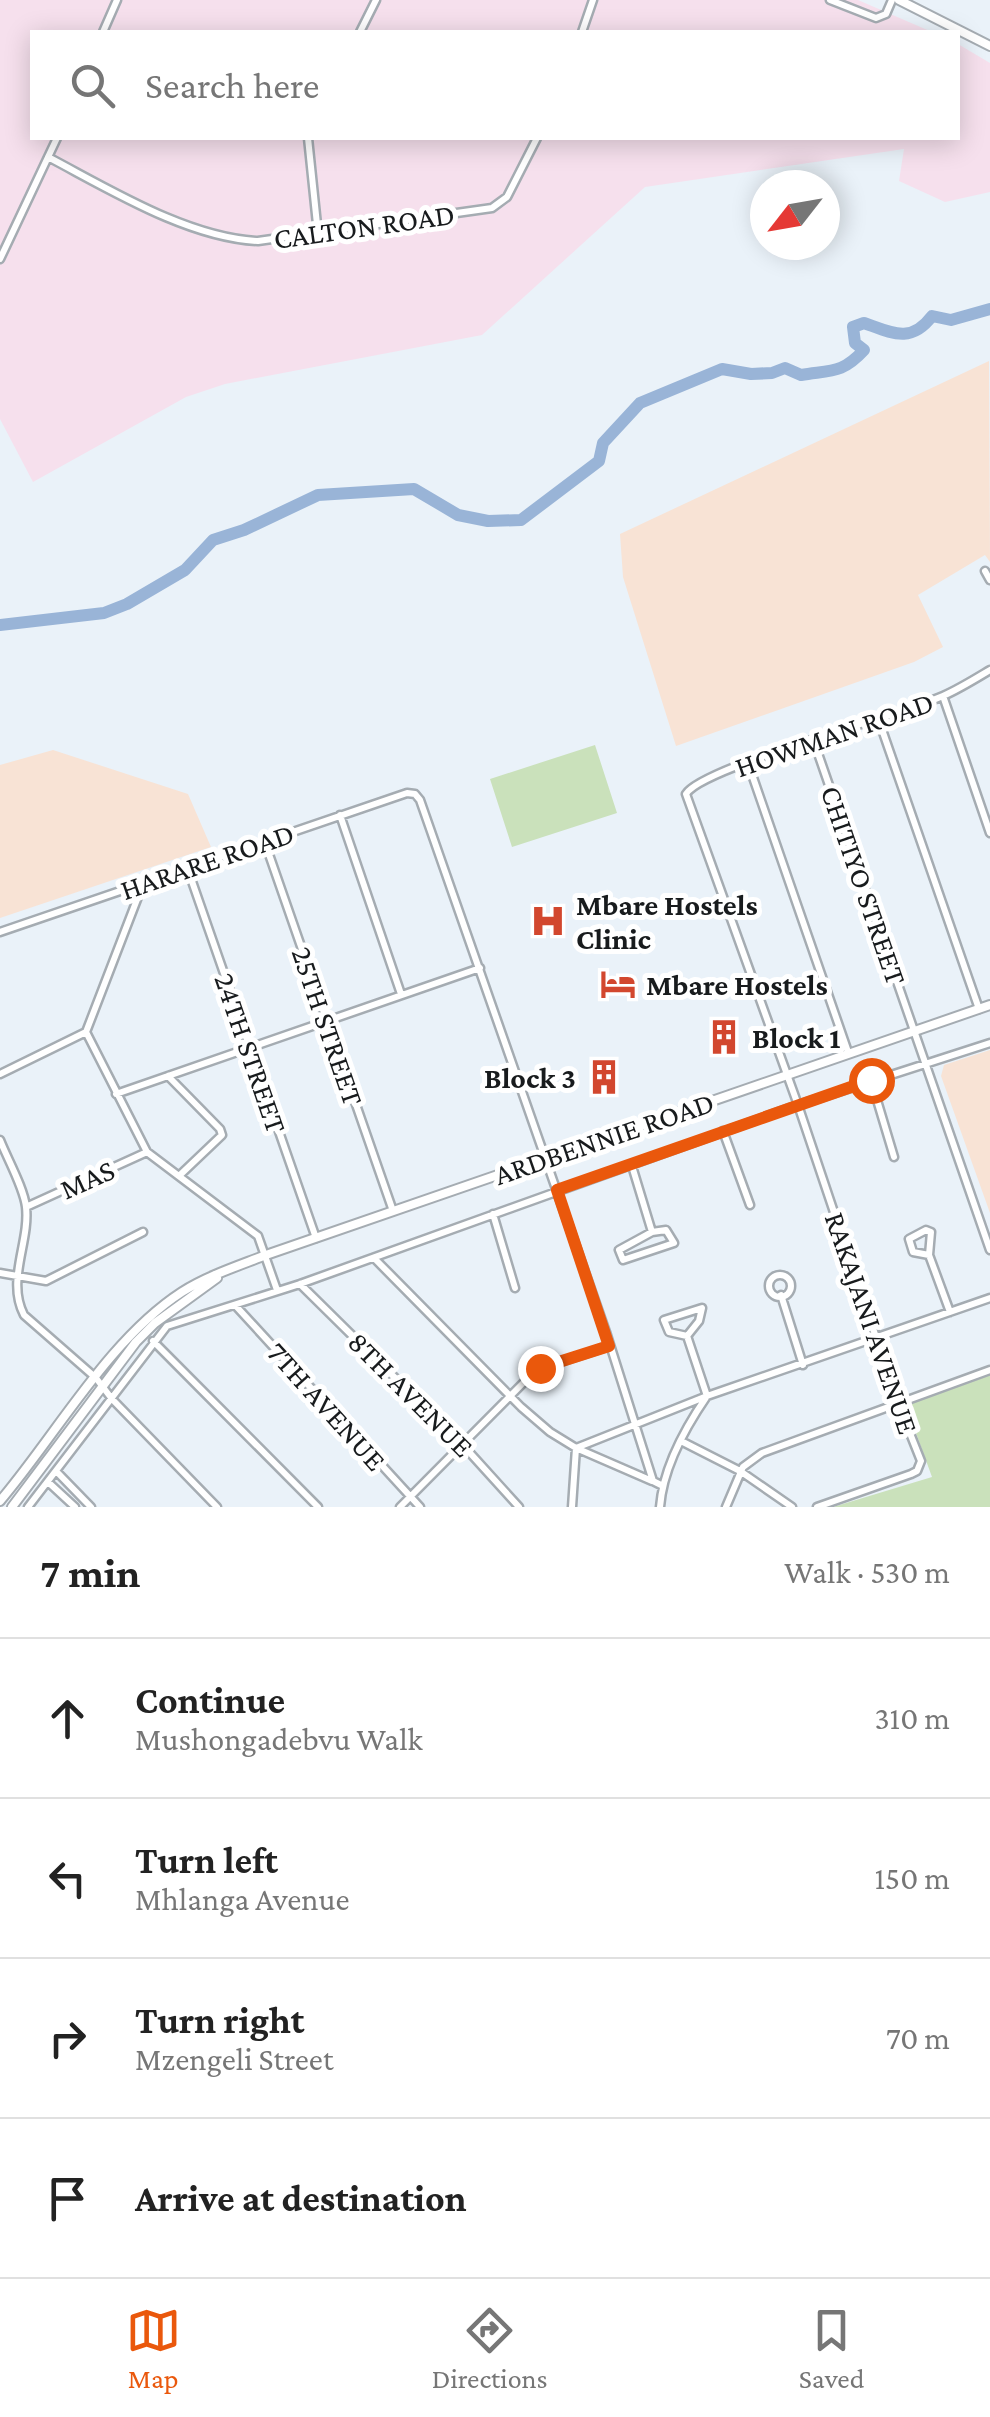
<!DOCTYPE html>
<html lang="en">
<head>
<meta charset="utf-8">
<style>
  :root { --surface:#fff; --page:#f6f6f6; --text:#222; --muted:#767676; --line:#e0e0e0; --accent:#ea580c }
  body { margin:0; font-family:"Crimson Pro",serif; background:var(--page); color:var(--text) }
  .compass { position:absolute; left:750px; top:170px; width:90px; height:90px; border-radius:50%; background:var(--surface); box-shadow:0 5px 25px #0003; rotate:239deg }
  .stop { position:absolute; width:30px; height:30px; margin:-22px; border:8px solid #ea580c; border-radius:50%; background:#fff }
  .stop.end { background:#ea580c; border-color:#fff; box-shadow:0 2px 10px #0008 }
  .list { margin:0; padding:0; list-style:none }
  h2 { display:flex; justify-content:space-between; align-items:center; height:130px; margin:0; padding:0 40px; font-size:42px }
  h2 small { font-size:32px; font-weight:400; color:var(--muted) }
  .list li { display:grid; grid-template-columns:65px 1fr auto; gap:30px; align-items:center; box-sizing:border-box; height:160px; padding:0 40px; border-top:2px solid var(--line) }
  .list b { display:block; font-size:38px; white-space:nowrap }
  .list p { margin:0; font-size:32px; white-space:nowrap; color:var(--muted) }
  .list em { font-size:32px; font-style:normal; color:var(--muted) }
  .icon { flex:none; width:55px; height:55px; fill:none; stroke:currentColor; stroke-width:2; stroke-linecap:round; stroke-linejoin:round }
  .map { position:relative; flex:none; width:990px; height:1507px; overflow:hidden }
  .search { position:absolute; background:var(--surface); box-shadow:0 5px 25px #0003; left:30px; right:30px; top:30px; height:110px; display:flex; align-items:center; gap:25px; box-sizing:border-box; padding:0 35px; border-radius:0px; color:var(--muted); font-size:38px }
  .sheet { height:770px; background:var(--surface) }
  nav { display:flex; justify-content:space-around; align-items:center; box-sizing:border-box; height:140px; border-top:2px solid var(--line); background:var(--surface); font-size:28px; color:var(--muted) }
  nav a { display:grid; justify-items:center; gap:5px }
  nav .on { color:var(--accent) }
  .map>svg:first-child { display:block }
  .industrial { fill:#f6e0ed }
  .education { fill:#f8e3d5 }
  .green { fill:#cae1bb }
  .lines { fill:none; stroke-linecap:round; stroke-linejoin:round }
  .river { stroke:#99b4d7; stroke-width:12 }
  .minor-casing { stroke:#a5acb2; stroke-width:11 }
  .secondary-casing { stroke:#a5acb2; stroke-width:12 }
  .minor { stroke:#fff; stroke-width:6 }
  .secondary { stroke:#fff; stroke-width:8 }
  .route { stroke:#ea580c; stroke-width:12 }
  .labels { text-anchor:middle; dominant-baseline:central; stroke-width:10; stroke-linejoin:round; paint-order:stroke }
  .street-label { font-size:30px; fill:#181b1d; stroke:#fff }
  .poi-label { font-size:30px; font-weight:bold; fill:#181b1d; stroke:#fff; text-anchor:start }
</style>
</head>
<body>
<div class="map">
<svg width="990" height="1507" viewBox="0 0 990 1507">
  <rect width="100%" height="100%" fill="#eaf2f9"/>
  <path class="industrial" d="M0 0H858L932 32H32V138H958V44L990 63V192L945 202 899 181 904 149 645 187 482 335 225 384 186 397 33 482 0 419Z"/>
  <path class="education" d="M989 361 990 562 985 555 918 595 943 647 914 662 676 746 623 577 620 534Z
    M53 750 188 794 211 847 0 918V765Z
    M990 1050V1213L941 1076 944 1065Z"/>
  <path class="green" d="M595 745 617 813 512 847 490 779Z
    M990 1375V1507H833L932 1477 908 1411 913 1403Z"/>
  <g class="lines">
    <path class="river" d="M0 625 104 613 127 604 185 570 213 540 244 530 318 495 414 489 458 515 488 521 521 520 599 461 603 443 640 403 722 369 751 374 772 373 785 368 801 375C831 370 842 374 864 350L855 343 853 327 864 323C892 333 911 344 932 316L951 320 990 309"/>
    <defs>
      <path id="minor" d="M830 0 876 18 886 14 892 0
        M103 32 117 0
        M360 32 376 0
        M582 32 593 0
        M308 138 318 234
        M48 157C109 189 188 238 258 241L492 208 507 197 537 138
        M0 259 57 138
        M985 571 990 580
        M943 696 990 833
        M878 718 979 1009
        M813 739 990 1250
        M748 763 848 1052
        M340 815 401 994
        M264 840 393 1211
        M187 867 316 1238
        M0 932 407 793 415 794 420 800 606 1332 653 1481 663 1486
        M86 1032 147 1152 258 1236 277 1290
        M86 1032 143 884
        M0 1074 86 1032
        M168 1076 220 1129 222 1135 180 1175
        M871 1080 894 1157
        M116 1094 480 968
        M723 1131 750 1205
        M0 1140C7 1158 24 1188 26 1207 30 1242 6 1280 24 1315L96 1378 112 1399 217 1507
        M632 1166 652 1232
        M26 1207 147 1152
        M493 1214 515 1288
        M666 1230 674 1243 623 1260 619 1250 652 1232Z
        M929 1255 913 1252 909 1239 926 1230 931 1232 929 1255 950 1312
        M374 1258 521 1407 550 1432 576 1448 707 1396 990 1298
        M0 1273 46 1281 143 1232
        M769 1286a11 11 0 1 1 22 0a11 11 0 1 1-22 0Z
        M300 1284 461 1443 519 1507
        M781 1295 803 1365
        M235 1305 420 1507
        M702 1308 699 1321 687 1336 669 1332 664 1320Z
        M153 1341 318 1507
        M681 1441 740 1471 792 1507
        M56 1471 91 1507
        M48 1482 75 1507
        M28 1507 167 1326 300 1284 798 1105 990 1043
        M400 1507 536 1370 609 1346
        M572 1507 576 1448 652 1481
        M660 1507C663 1468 685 1428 707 1396L687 1336
        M726 1507 743 1467 762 1453 990 1370
        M817 1507 911 1474 917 1471 921 1461 898 1403 798 1105 686 794C702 767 901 715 943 696 959 689 975 679 990 670"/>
      <path id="secondary" d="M899 0 990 46
        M0 1501C57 1434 108 1340 182 1292 207 1276 238 1266 266 1255L990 1005
        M12 1507 136 1342 155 1323 217 1278"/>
    </defs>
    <use href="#minor" class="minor-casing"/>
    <use href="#secondary" class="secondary-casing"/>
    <use href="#minor" class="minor"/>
    <use href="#secondary" class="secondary"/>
  </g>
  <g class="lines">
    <path class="route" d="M540 1368 609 1346 557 1190 871 1080"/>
  </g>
  <defs>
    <symbol id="hospital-bare" viewBox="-9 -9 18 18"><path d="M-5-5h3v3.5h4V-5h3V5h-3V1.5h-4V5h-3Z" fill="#d2472e" stroke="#fff" stroke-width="2.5" paint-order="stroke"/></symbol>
    <symbol id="hotel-bare" viewBox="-9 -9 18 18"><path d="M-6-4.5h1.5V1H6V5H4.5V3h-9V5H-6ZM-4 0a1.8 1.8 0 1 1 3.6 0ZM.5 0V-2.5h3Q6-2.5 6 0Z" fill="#d2472e" stroke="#fff" stroke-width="2.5" paint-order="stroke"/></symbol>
    <symbol id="building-bare" viewBox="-9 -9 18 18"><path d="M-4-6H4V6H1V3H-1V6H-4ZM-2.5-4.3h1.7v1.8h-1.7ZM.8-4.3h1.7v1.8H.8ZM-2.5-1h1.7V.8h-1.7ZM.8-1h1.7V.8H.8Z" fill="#d2472e" stroke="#fff" stroke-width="2.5" paint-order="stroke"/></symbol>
  </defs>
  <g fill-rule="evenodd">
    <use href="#hospital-bare" x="523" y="896" width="50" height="50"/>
    <use href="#hotel-bare" x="593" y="959" width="50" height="50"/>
    <use href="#building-bare" x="699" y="1012" width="50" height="50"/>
    <use href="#building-bare" x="579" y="1052" width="50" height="50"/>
  </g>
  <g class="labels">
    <g class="street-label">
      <text transform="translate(364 226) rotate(-8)">CALTON ROAD</text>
      <text transform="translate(834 734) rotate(-19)">HOWMAN ROAD</text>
      <text transform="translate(207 861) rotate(-19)">HARARE ROAD</text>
      <text transform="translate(864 885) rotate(71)">CHITIYO STREET</text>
      <text transform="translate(328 1026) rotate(71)">25TH STREET</text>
      <text transform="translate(251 1053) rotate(71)">24TH STREET</text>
      <text transform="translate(604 1138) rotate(-19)">ARDBENNIE ROAD</text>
      <text transform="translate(87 1179) rotate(-24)">MAS</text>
      <text transform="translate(872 1323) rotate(71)">RAKAJANI AVENUE</text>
      <text transform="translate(411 1394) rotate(45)">8TH AVENUE</text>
      <text transform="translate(327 1406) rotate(48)">7TH AVENUE</text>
    </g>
    <g class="poi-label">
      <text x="576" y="904">Mbare Hostels<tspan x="576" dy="34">Clinic</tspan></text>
      <text x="646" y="984">Mbare Hostels</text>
      <text x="752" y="1037">Block 1</text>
      <text x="576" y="1077" text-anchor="end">Block 3</text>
    </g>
  </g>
</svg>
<svg class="compass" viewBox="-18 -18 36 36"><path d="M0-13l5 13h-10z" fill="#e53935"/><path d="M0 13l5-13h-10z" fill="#767676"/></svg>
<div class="stop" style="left:871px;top:1080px"></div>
<div class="stop end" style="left:540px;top:1368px"></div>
<div class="search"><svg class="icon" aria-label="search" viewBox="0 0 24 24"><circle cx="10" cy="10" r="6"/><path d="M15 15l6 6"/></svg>Search here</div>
</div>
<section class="sheet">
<h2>7 min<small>Walk · 530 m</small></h2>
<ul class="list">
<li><svg class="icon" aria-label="ahead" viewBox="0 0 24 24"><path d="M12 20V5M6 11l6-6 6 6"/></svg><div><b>Continue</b><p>Mushongadebvu Walk</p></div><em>310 m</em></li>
<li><svg class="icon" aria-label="left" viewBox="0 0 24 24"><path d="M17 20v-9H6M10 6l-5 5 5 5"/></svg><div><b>Turn left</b><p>Mhlanga Avenue</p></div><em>150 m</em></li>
<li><svg class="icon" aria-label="right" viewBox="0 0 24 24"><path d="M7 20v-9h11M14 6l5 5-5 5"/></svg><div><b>Turn right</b><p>Mzengeli Street</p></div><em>70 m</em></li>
<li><svg class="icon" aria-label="arrive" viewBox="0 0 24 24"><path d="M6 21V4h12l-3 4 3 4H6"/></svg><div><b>Arrive at destination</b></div></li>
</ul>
</section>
<nav>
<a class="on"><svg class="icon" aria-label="map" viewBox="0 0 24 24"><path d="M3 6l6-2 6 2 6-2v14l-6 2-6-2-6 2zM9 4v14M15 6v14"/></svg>Map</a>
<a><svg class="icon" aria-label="directions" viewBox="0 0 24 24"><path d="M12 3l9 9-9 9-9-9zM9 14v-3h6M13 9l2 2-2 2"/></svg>Directions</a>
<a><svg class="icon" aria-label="saved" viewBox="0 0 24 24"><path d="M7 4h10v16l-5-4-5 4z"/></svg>Saved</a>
</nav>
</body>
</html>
